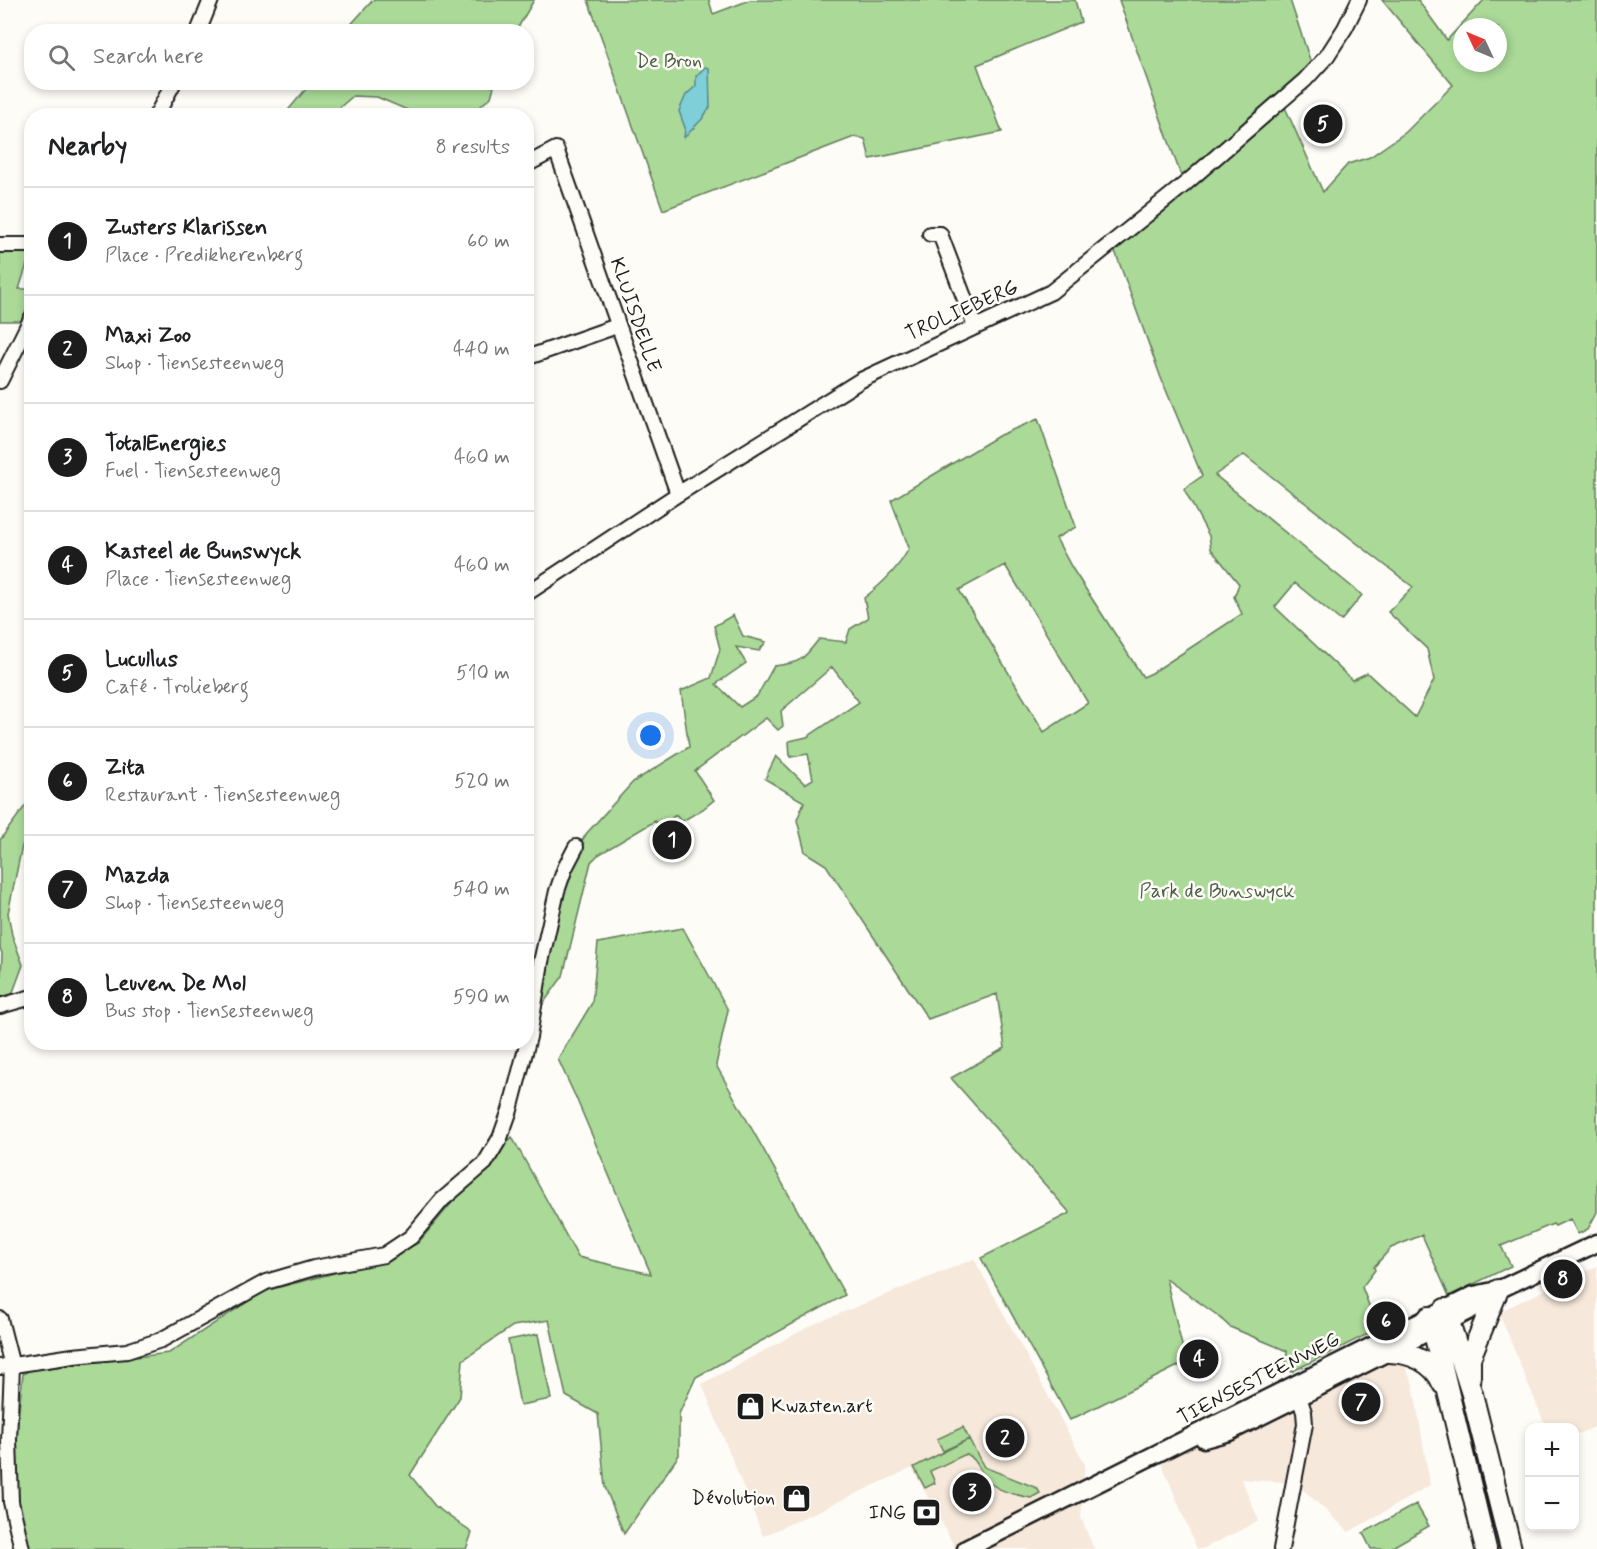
<!DOCTYPE html>
<html lang="en">
<head>
<meta charset="utf-8">
<style>
  :root { --surface:#fff; --page:#f2f2f2; --text:#202124; --muted:#757577; --line:#e0e0e0; --accent:#1c1c1c }
  body { margin:0; font-family:Mynerve,sans-serif; background:var(--page); color:var(--text) }
  .controls { position:absolute; right:18px; bottom:18px; display:grid; overflow:hidden; border-radius:12px; box-shadow:0 3px 9px #0003 }
  .controls button { width:54px; height:54px; display:grid; place-items:center; padding:0; border:0; border-bottom:2px solid var(--line); background:var(--surface); color:var(--text); font:30px sans-serif }
  .compass { position:absolute; left:1453px; top:18px; width:54px; height:54px; border-radius:50%; background:var(--surface); box-shadow:0 3px 9px #0003; rotate:314deg }
  .you { position:absolute; left:651px; top:736px; width:21px; height:21px; margin:-15px; border:4px solid #fff; border-radius:50%; background:#1a73e8; box-shadow:0 0 0 9px #1a73e833 }
  .badge { display:grid; place-items:center; width:39px; height:39px; border-radius:50%; background:var(--accent); color:#fff; font-size:20px; font-weight:700 }
  .pin { position:absolute; translate:-50% -50%; border:3px solid #fff; box-shadow:0 2px 6px #0006 }
  .list { margin:0; padding:0; list-style:none }
  h2 { display:flex; justify-content:space-between; align-items:center; height:78px; margin:0; padding:0 24px; font-size:26px }
  h2 small { font-size:20px; font-weight:400; color:var(--muted) }
  .list li { display:grid; grid-template-columns:39px 1fr auto; gap:18px; align-items:center; box-sizing:border-box; height:108px; padding:0 24px; border-top:2px solid var(--line) }
  .list b { display:block; font-size:22px; white-space:nowrap }
  .list p { margin:0; font-size:20px; white-space:nowrap; color:var(--muted) }
  .list em { font-size:20px; font-style:normal; color:var(--muted) }
  .icon { flex:none; width:33px; height:33px; fill:none; stroke:currentColor; stroke-width:2; stroke-linecap:round; stroke-linejoin:round }
  .map { position:relative; flex:none; width:1597px; height:1549px; overflow:hidden }
  .search { position:absolute; background:var(--surface); box-shadow:0 3px 9px #0003; left:24px; top:24px; width:510px; height:66px; display:flex; align-items:center; gap:15px; box-sizing:border-box; padding:0 21px; border-radius:24px; color:var(--muted); font-size:22px }
  .panel { position:absolute; background:var(--surface); box-shadow:0 3px 9px #0003; left:24px; top:108px; width:510px; height:942px; border-radius:24px }
  .map>svg:first-child { display:block }
  .built { fill:#f6e8da }
  .green { fill:#aad998; stroke:#637a5a; stroke-width:1.5; fill-rule:evenodd }
  .water { fill:#7ecfd8; stroke:#57878d; stroke-width:1.5 }
  .lines { fill:none; stroke-linecap:round; stroke-linejoin:round }
  .minor-casing { stroke:#1c1c1c; stroke-width:18 }
  .major-casing { stroke:#1c1c1c; stroke-width:21 }
  .highway-casing { stroke:#1c1c1c; stroke-width:24 }
  .minor { stroke:#fdfcf7; stroke-width:14 }
  .major { stroke:#fdfcf7; stroke-width:16 }
  .highway { stroke:#fdfcf7; stroke-width:20 }
  .labels { text-anchor:middle; dominant-baseline:central; stroke-width:5; stroke-linejoin:round; paint-order:stroke }
  .park-label { font-size:20px; fill:#4e5e47; stroke:#fdfcf7 }
  .street-label { font-size:20px; fill:#1c1c1c; stroke:#fdfcf7 }
  .poi-label { font-size:20px; fill:#1c1c1c; stroke:#fdfcf7; text-anchor:end }
</style>
</head>
<body>
<div class="map">
<svg width="1597" height="1549" viewBox="0 0 1597 1549">
  <rect width="100%" height="100%" fill="#fdfcf7"/>
  <filter id="ink" filterUnits="userSpaceOnUse"><feTurbulence type="fractalNoise" baseFrequency=".0167" numOctaves="2"/><feDisplacementMap in="SourceGraphic" scale="12" xChannelSelector="R" yChannelSelector="G"/><feConvolveMatrix kernelMatrix="1 2 1 2 8 2 1 2 1" color-interpolation-filters="sRGB"/></filter>
  <g filter="url(#ink)">
    <path class="built" d="M974 1259 1085 1464 1081 1518 1094 1549H956L912 1468 763 1536 702 1384 812 1325Z
      M1597 1266V1426L1575 1435 1574 1428 1546 1427 1500 1315 1507 1308Z
      M1391 1336 1413 1384 1430 1485 1349 1532 1296 1483 1241 1479 1259 1521 1202 1549H1197L1158 1454Z"/>
    <path class="green" d="M373 0H534L516 31H345Z
      M588 0H709L713 14 750 0H1075L1081 22 977 65 1002 132 870 159 865 139 854 137 663 210Z
      M1119 0H1290L1312 66 1283 89 1284 105 1323 192 1348 164 1370 157 1406 132 1453 85 1382 0H1418L1447 40 1484 0H1597V1212L1588 1229 1578 1234 1570 1219 1555 1226 1553 1224 1501 1246 1511 1266 1449 1296 1422 1235 1391 1248 1374 1267 1375 1270 1362 1287 1378 1329 1291 1372 1286 1365 1287 1351 1230 1327 1217 1315 1166 1279 1186 1362 1070 1420 981 1258 1070 1213 951 1078 1005 1048 997 994 928 1019 826 865 805 852 797 820 804 802 765 779 776 756 805 784 813 779 808 754 790 757 789 741 807 737 859 702 832 667 781 711 783 726 778 730 766 718 695 771 714 800 703 809 681 822 676 815 659 826 655 821 598 855 591 862 563 976 540 1008 550 936 568 865 586 834 633 782 689 747 681 691 711 678 720 649 714 626 733 615 743 636 766 642 759 651 736 647 746 663 716 684 740 707 757 696 774 666C801 663 803 660 819 639L846 642 850 629 868 618 864 598C882 584 899 568 909 548L891 500 1000 435 1038 419 1076 527 1056 538 1072 568 1143 677 1152 673 1242 614 1234 597 1239 584 1211 549 1209 536 1184 489 1202 476 1161 378 1115 251 1118 246 1187 188 1181 176ZM1462 27H1498V63H1462ZM1244 455 1413 587 1388 612 1427 649 1434 680 1415 717 1367 673 1352 680 1275 607 1295 583 1341 621 1362 595 1215 475ZM1005 565 1088 703 1044 732 959 590Z
      M311 83V82L495 83 491 97 478 108 461 115H419L377 97 353 96 331 115H284Z
      M0 252H31L19 289H31V304L22 321H0Z
      M31 798V833L22 846 8 913 12 935 23 965 12 995 0 999 2 953 0 949V840Z
      M683 928 728 1010 716 1065 845 1295 696 1377 679 1414V1455L624 1534 605 1487 598 1414 566 1396 549 1320 513 1326 463 1360 460 1397 410 1475 435 1506 472 1533 466 1549H28L18 1500 14 1454 23 1374 30 1370 169 1353 264 1291 382 1261 418 1243 461 1192 512 1137 578 1257 651 1274 577 1100 558 1059 592 1003 598 943Z
      M538 1334 551 1399 520 1405 508 1340Z
      M1451 1345 1503 1549H1493L1443 1349Z
      M963 1427 969 1439 943 1451 937 1439Z
      M969 1439 984 1467 1037 1488 1040 1493 1031 1498C1017 1495 1001 1492 990 1483 980 1475 978 1458 966 1454L930 1471 935 1483 925 1488 914 1467Z
      M1416 1504 1429 1526 1389 1549H1371L1363 1533Z"/>
    <path class="water" d="M705 67 709 68 710 107 702 119 684 138 685 128 679 111 686 95 696 86V76Z"/>
    <g class="lines">
      <defs>
        <path id="minor" d="M198 32 211 0
          M156 116 174 82
          M526 165 556 149 678 494
          M930 234H940L975 326
          M0 245H32
          M526 358 617 326
          M0 381 32 317
          M526 594 678 494 861 380 1051 292 1185 184 1305 80 1327 56 1345 28 1359 0
          M0 1006 32 997
          M0 1319 12 1366 9 1440 11 1502 22 1549
          M0 1367 73 1356 127 1351 161 1340 266 1282 314 1268 384 1255 411 1237 442 1200 485 1163 500 1138 510 1110 529 1037 541 962 557 891 565 868 576 847
          M1281 1549 1305 1424 1304 1412 1299 1397"/>
        <path id="major" d="M1204 1439 1229 1432 1299 1397 1469 1311 1498 1290 1597 1243
          M966 1549 1474 1295 1498 1290"/>
        <path id="highway" d="M1445 1309 1472 1394 1511 1549
          M1429 1317 1433 1329 1486 1549
          M1388 1352C1410 1352 1434 1362 1443 1384
          M1470 1377V1358L1498 1290"/>
      </defs>
      <use href="#minor" class="minor-casing"/>
      <use href="#major" class="major-casing"/>
      <use href="#highway" class="highway-casing"/>
      <use href="#minor" class="minor"/>
      <use href="#major" class="major"/>
      <use href="#highway" class="highway"/>
    </g>
  </g>
  <defs>
    <symbol id="shop-square" viewBox="-11 -11 22 22"><rect x="-9" y="-9" width="18" height="18" rx="4" fill="#1c1c1c" stroke="#fdfcf7"/><path d="M-5-2.5h2.3a2.7 3.5 0 0 1 5.4 0H5L5.5 6h-11ZM-1.5-2.5h3a1.5 2.3 0 0 0-3 0Z" fill="#fff"/></symbol>
    <symbol id="bank-square" viewBox="-11 -11 22 22"><rect x="-9" y="-9" width="18" height="18" rx="4" fill="#1c1c1c" stroke="#fdfcf7"/><path d="M-6-4H6V4H-6ZM0-2.3a2.3 2.3 0 1 0 0 4.6a2.3 2.3 0 1 0 0-4.6Z" fill="#fff"/></symbol>
  </defs>
  <g fill-rule="evenodd">
    <use href="#shop-square" x="734" y="1390" width="33" height="33"/>
    <use href="#shop-square" x="780" y="1482" width="33" height="33"/>
    <use href="#bank-square" x="910" y="1496" width="33" height="33"/>
  </g>
  <g class="labels">
    <g class="park-label">
      <text x="669" y="61">De Bron</text>
      <text x="1217" y="891">Park de Bunswyck</text>
    </g>
    <g class="street-label">
      <text transform="translate(962 311) rotate(-24)">TROLIEBERG</text>
      <text transform="translate(635 315) rotate(71)">KLUISDELLE</text>
      <text transform="translate(1259 1379) rotate(-27)">TIENSESTEENWEG</text>
    </g>
    <g class="poi-label">
      <text x="771" y="1406" text-anchor="start">Kwasten.art</text>
      <text x="775" y="1498">Dévolution</text>
      <text x="906" y="1513">ING</text>
    </g>
  </g>
</svg>
<div class="controls">
<button>+</button>
<button>−</button>
</div>
<svg class="compass" viewBox="-18 -18 36 36"><path d="M0-13l5 13h-10z" fill="#e53935"/><path d="M0 13l5-13h-10z" fill="#757577"/></svg>
<div class="you"></div>
<div class="pin badge" style="left:672px;top:840px">1</div>
<div class="pin badge" style="left:1005px;top:1438px">2</div>
<div class="pin badge" style="left:972px;top:1492px">3</div>
<div class="pin badge" style="left:1199px;top:1359px">4</div>
<div class="pin badge" style="left:1323px;top:124px">5</div>
<div class="pin badge" style="left:1386px;top:1321px">6</div>
<div class="pin badge" style="left:1361px;top:1402px">7</div>
<div class="pin badge" style="left:1563px;top:1279px">8</div>
<div class="search"><svg class="icon" aria-label="search" viewBox="0 0 24 24"><circle cx="10" cy="10" r="6"/><path d="M15 15l6 6"/></svg>Search here</div>
<section class="panel">
<h2>Nearby<small>8 results</small></h2>
<ul class="list">
<li><span class="badge">1</span><div><b>Zusters Klarissen</b><p>Place · Predikherenberg</p></div><em>60 m</em></li>
<li><span class="badge">2</span><div><b>Maxi Zoo</b><p>Shop · Tiensesteenweg</p></div><em>440 m</em></li>
<li><span class="badge">3</span><div><b>TotalEnergies</b><p>Fuel · Tiensesteenweg</p></div><em>460 m</em></li>
<li><span class="badge">4</span><div><b>Kasteel de Bunswyck</b><p>Place · Tiensesteenweg</p></div><em>460 m</em></li>
<li><span class="badge">5</span><div><b>Lucullus</b><p>Café · Trolieberg</p></div><em>510 m</em></li>
<li><span class="badge">6</span><div><b>Zita</b><p>Restaurant · Tiensesteenweg</p></div><em>520 m</em></li>
<li><span class="badge">7</span><div><b>Mazda</b><p>Shop · Tiensesteenweg</p></div><em>540 m</em></li>
<li><span class="badge">8</span><div><b>Leuven De Mol</b><p>Bus stop · Tiensesteenweg</p></div><em>590 m</em></li>
</ul>
</section>
</div>
</body>
</html>
